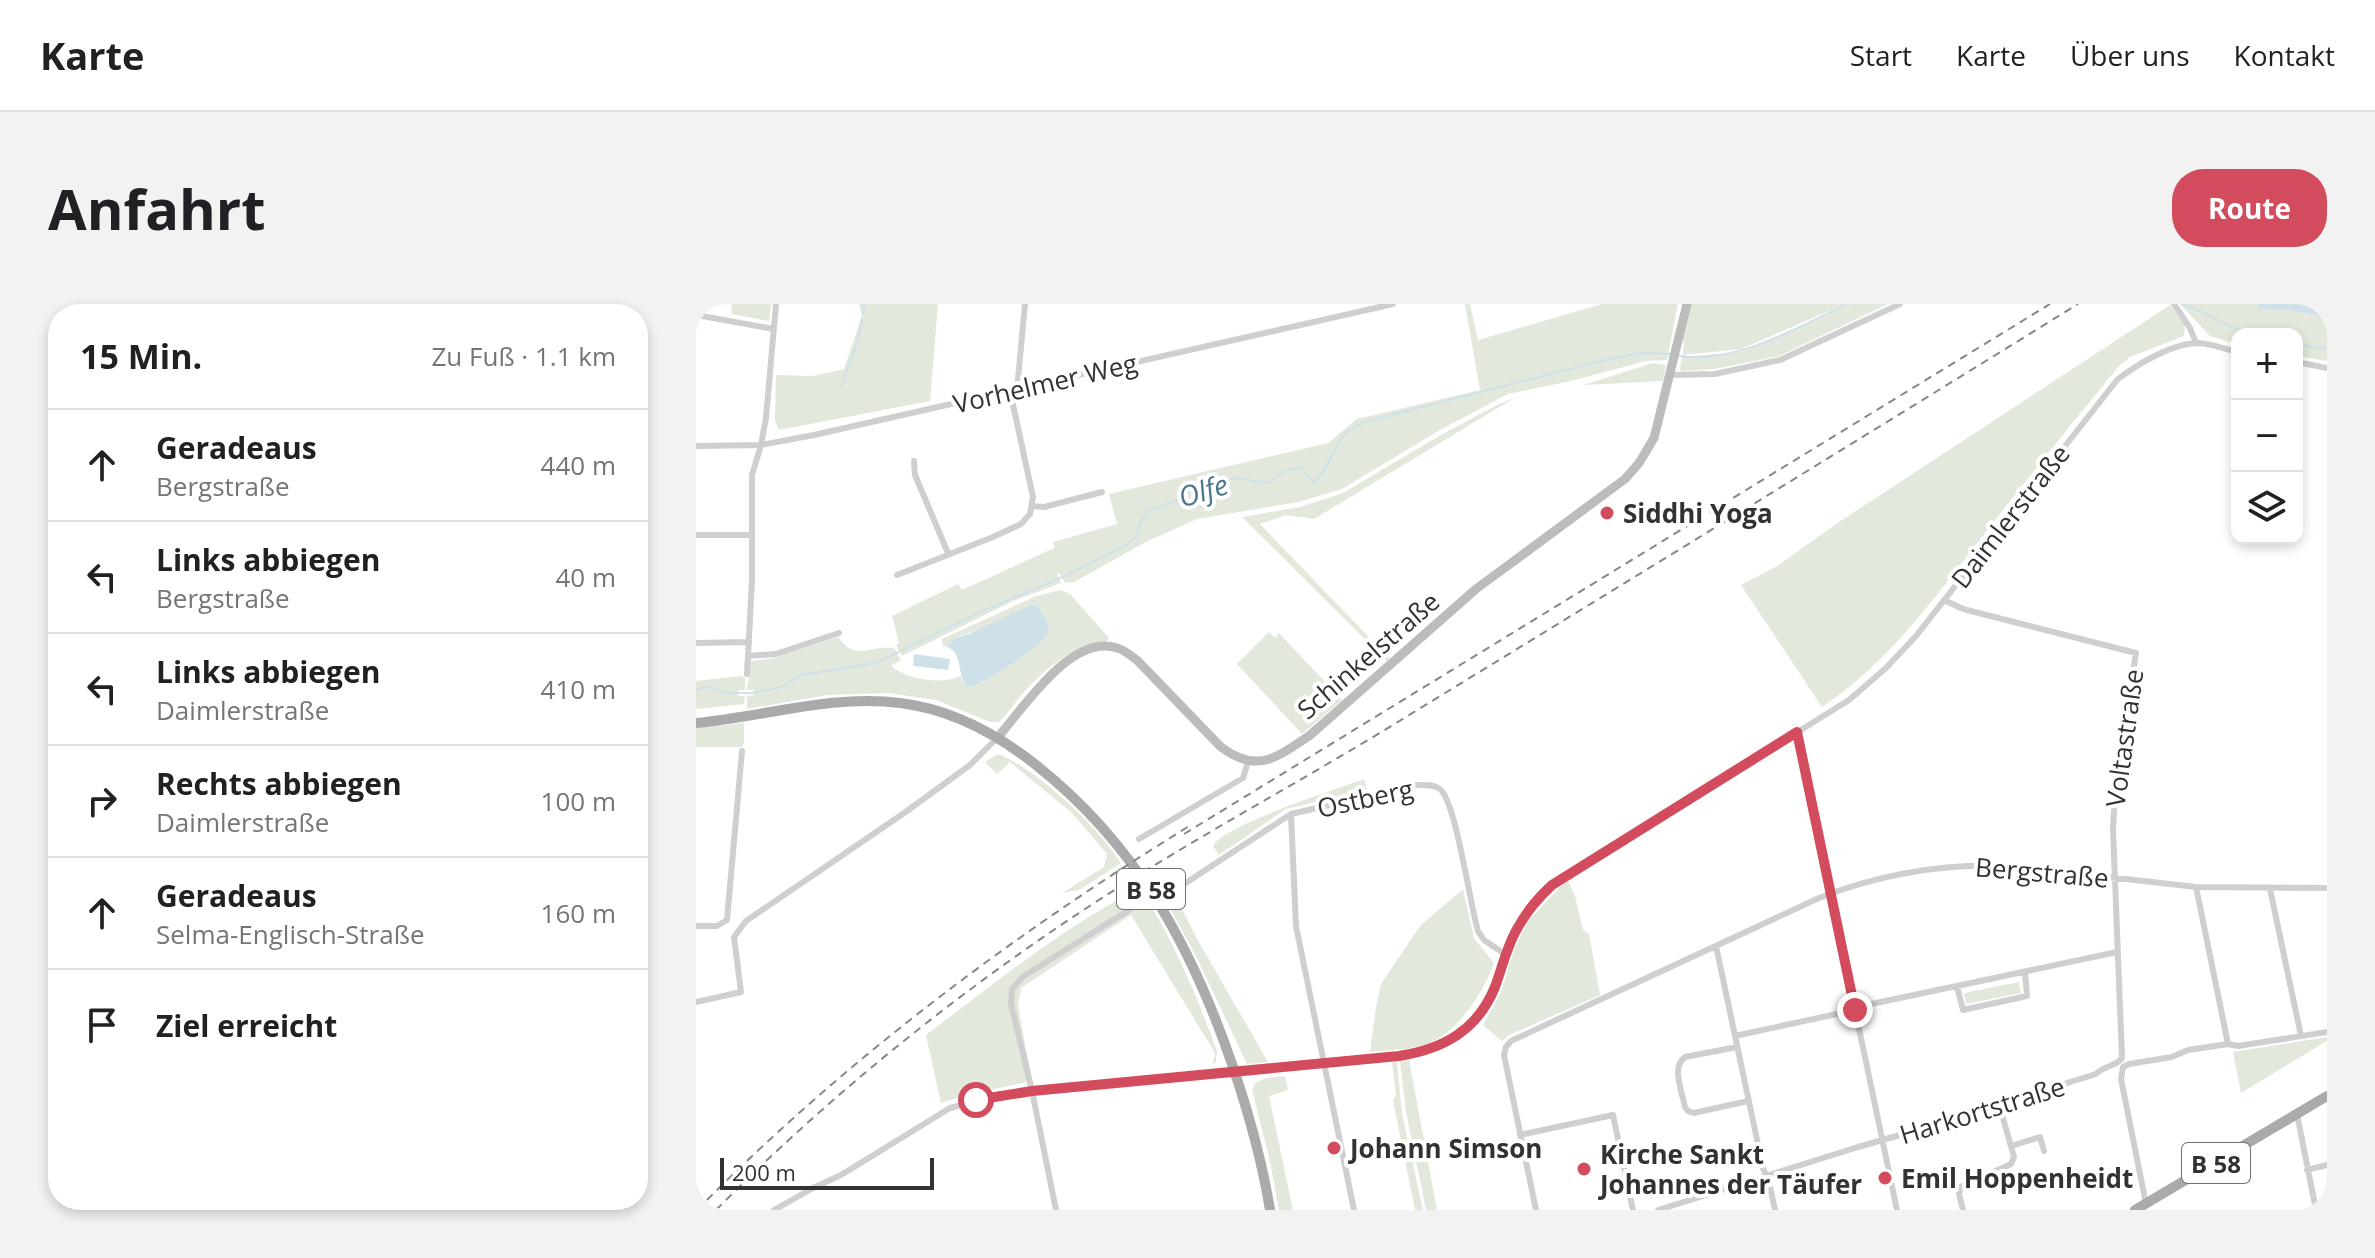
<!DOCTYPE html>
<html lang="de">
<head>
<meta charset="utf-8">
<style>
  :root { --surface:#fff; --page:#f2f2f2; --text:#202124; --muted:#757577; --line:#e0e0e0; --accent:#d24c5d }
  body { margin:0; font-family:"Open Sans",sans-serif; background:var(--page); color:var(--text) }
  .controls { position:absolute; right:24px; top:24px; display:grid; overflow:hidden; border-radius:16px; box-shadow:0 4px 12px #0003 }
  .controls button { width:72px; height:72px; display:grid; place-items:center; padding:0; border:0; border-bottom:2px solid var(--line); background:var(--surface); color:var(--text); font:40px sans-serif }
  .scale { position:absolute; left:24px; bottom:20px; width:214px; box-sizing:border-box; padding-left:8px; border:4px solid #323232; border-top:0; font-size:22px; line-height:28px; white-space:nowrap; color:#323232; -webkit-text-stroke:6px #fff; paint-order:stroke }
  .stop { position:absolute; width:24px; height:24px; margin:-18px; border:6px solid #d24c5d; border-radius:50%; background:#fff }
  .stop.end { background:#d24c5d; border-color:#fff; box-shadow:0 2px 8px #0008 }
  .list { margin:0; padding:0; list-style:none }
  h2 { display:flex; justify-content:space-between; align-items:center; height:104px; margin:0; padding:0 32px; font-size:34px }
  h2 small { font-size:26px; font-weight:400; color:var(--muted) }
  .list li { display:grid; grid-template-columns:52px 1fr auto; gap:24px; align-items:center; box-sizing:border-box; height:112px; padding:0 32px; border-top:2px solid var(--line) }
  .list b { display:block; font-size:30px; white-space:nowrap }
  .list p { margin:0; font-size:26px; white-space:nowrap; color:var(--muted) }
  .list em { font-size:26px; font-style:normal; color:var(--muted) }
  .icon { flex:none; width:44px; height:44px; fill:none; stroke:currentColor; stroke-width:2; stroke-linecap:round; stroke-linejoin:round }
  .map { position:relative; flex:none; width:1631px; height:906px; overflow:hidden; border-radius:32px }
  header { display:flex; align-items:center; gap:48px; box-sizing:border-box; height:112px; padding:0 40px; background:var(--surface); border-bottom:2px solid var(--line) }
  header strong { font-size:38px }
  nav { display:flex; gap:44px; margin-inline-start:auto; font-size:28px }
  .intro { display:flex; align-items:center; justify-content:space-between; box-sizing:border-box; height:192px; padding:0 48px }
  h1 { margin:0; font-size:56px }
  .button { padding:20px 36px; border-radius:32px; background:var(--accent); color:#fff; font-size:28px; font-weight:700 }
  main { display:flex; gap:48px; padding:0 48px }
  aside { flex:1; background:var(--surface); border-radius:32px; box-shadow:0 4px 12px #0003 }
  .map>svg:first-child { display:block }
  .green { fill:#e3e8dc }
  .water { fill:#cee0e8 }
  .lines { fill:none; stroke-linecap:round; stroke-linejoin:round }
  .stream { stroke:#cee0e8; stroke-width:2 }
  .street { stroke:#cfcfcf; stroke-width:6 }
  .secondary { stroke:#bcbcbc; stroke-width:9 }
  .primary { stroke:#aaa; stroke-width:10 }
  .rail { stroke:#878787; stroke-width:2; stroke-dasharray:8 6; stroke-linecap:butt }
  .route { stroke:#d24c5d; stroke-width:10 }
  .poi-dot { fill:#d24c5d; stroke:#fff; stroke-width:3 }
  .labels { text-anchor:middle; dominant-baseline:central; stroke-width:8; stroke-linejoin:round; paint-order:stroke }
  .shield { fill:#fff; stroke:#707070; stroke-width:2 }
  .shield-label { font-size:24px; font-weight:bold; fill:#323232 }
  .street-label { font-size:26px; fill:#323232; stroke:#fff }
  .poi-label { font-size:26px; font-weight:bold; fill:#323232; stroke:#fff; text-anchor:start }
  .water-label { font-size:28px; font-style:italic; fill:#49768c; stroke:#fff }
</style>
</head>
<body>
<header>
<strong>Karte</strong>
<nav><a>Start</a><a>Karte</a><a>Über uns</a><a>Kontakt</a></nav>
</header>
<div class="intro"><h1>Anfahrt</h1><a class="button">Route</a></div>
<main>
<aside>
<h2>15 Min.<small>Zu Fuß · 1.1 km</small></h2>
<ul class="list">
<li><svg class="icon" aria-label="ahead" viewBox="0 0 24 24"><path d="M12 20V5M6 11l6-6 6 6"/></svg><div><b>Geradeaus</b><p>Bergstraße</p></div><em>440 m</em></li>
<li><svg class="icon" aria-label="left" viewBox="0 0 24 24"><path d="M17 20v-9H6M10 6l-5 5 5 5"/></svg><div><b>Links abbiegen</b><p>Bergstraße</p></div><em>40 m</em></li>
<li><svg class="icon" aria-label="left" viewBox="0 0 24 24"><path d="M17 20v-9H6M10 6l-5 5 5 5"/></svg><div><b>Links abbiegen</b><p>Daimlerstraße</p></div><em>410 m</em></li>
<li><svg class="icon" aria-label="right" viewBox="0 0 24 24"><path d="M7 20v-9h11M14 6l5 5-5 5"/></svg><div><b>Rechts abbiegen</b><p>Daimlerstraße</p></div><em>100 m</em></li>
<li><svg class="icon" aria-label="ahead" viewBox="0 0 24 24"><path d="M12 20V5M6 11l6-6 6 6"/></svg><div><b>Geradeaus</b><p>Selma-Englisch-Straße</p></div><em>160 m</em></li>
<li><svg class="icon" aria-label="arrive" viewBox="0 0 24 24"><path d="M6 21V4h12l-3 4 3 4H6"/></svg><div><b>Ziel erreicht</b></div></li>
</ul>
</aside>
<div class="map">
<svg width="1631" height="906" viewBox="0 0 1631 906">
  <rect width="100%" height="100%" fill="#fff"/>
  <path class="green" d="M36 0H75L73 17 35 10Z
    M163 0H242L234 97 83 126 79 117 80 71 117 72 148 65 166 12Z
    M769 0H774L782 36 906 0H982L971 56 950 57 875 77 812 90 742 127 646 185 603 198 501 215 450 238 378 278 369 279 363 269 361 270 365 279 317 297 206 352 200 341 203 339 196 312 262 280 266 286 358 244 357 238 421 220 413 190 632 139 661 115 784 86Z
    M995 0H1149L1045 45 987 51 988 39 986 38Z
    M1154 0H1192L1083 52 1019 65 986 67 984 65 986 53 1045 48Z
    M1484 0H1563V5L1591 6 1631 13V57L1601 52V30H1541V40L1514 32Z
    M1474 1 1489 21 1488 32 1434 53 1423 62C1376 119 1330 176 1285 234 1237 296 1192 359 1126 403L1045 281 1083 261 1137 222Z
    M957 59 970 61 967 77 887 81Z
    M820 93 618 215 590 211 564 220 694 355 691 357 546 213 604 203 647 189 743 132 801 101Z
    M365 286 374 290 413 334 411 337C379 339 349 365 327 389 319 398 312 410 303 418H294L240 396 192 389 132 391 51 405V392L58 391V386H51L55 357 73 355 142 333C160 359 175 340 198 344L205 356 195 362C212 376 245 381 265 372L267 378 286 379 298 371 337 343 353 322 343 303 257 335 255 340 247 343 246 335 340 292Z
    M573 328 579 334 583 329 646 396 606 430 541 360Z
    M45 372 49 374V386H43L42 392H49L48 400 0 405V377Z
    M48 419V438L46 443H0V424Z
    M302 450C342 466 402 523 425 559L383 586 366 589 408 563 411 550 376 509 314 458 301 470 289 458Z
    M668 475 671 486 590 505 523 551 517 542C527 521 641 485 668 475Z
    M473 567 483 578 477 582 480 593 500 633 572 758 551 760 501 654 458 575Z
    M872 577 879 592 887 626 893 630 904 691 813 731 806 737 787 721 805 688 819 643 833 616 863 584Z
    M444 584C477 635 500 690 521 747L520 758 517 760 519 749 435 611 325 684 322 702 336 777 274 790 245 799 230 731C299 679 367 623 444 584Z
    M767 585 778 634 798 659C789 687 760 730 731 740 713 746 693 746 674 748L680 704 685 680 724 622Z
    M1323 678 1325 689 1270 700 1268 689Z
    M1631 733V737L1545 789 1537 748Z
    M713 756 741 906H730L710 808 704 757Z
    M696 758H701L706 809 727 906H719L697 796 700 791Z
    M589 772 592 786 573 792 597 906H583L574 857 556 786 559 779 570 774Z"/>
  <path class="water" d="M1563 0H1631V13L1591 6 1562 5Z
    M335 301 343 303 353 322C352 328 353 329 349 334 338 346 288 381 272 383 259 370 269 350 250 342L255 340 257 335 273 330Z
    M218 350 254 355 252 366 217 362Z"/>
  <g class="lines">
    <path class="stream" d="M1486 0C1511 7 1530 24 1555 30
      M167 9 169 0
      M1601 41 1631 45
      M983 52C1041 60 1100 24 1151 0
      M145 83 162 36 166 14
      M0 385 12 383 34 389H56L86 383 105 371 180 359 280 310 373 270 431 241 441 232 444 219 453 206 480 197 503 181 514 182 539 174 573 179C583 170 591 164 605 164L617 179C635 165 636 139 654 126 659 122 667 120 672 117L909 56 944 49 976 50"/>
    <path class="street" d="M1478 0 1494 24 1500 39
      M0 11 78 25
      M1601 58 1631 64
      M974 71 1019 70 1084 56 1204 0
      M321 86 329 0
      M0 142 65 141 118 131 697 0
      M218 157 219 171 252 249
      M337 202 348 203 406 188
      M0 231H56
      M201 271 297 233 325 220 334 210 337 193 314 87
      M0 339 53 338
      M52 352 80 350 143 329
      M51 370 56 276V171L65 141 70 114 80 0
      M1101 428 1201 906
      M595 510 600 622 658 906
      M443 535 547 474 552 458
      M1500 583 1532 740
      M1574 585 1605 732
      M479 586 595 510 719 481C727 481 737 480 744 485 760 498 774 601 782 627L788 636 810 651
      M0 622H21L31 616 46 447
      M1020 642 1067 864 1073 878 1079 906
      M1261 682 1267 706 1331 692 1329 668
      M0 698 45 688 38 633 50 617 211 507 274 461 302 433
      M1039 732 1159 706 1166 702 1421 648
      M1041 743 989 753C975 763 986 787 989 803L992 807 998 809 1052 797
      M1601 810 1620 906
      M824 831 917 811 937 906
      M1315 842 1344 833 1348 847
      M1611 866 1631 861
      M1450 900 1425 775 1427 763 1433 760 1476 753 1492 746 1532 740 1542 742 1631 728
      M78 906 117 884 145 871 254 804 307 790 336 787 703 752C747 745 781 727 799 683 806 664 811 642 821 624 830 608 842 594 856 581L1153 396 1190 364 1220 332 1421 76C1441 60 1477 39 1503 39 1516 40 1529 45 1541 48
      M360 906 336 787 315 700 316 685 328 672 433 606
      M840 906 808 751 810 743 815 737 1123 594C1184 570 1251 559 1317 562L1500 583 1631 584
      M962 906 1162 843 1204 831 1220 824 1295 799 1303 800 1400 770C1410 760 1420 763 1426 754L1417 525 1420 472 1440 349 1267 305 1248 296
      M1267 906 1263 890 1266 882 1315 860 1318 853 1303 800"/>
    <path class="secondary" d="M302 433C327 405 375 329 421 344 429 346 435 352 442 357L525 443C561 470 580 454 613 432L780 285 929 175 943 159 958 134 991 0"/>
    <path class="primary" d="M0 419C67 413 136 390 204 399 254 405 301 430 340 461 440 540 495 641 536 760 552 807 566 856 574 906
      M1439 906 1631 792"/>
    <path class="rail" d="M488 530 1354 0
      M1 906C149 756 316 631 495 521
      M20 906C130 795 253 695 383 609 481 544 586 488 687 427 919 285 1151 143 1382 0"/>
  </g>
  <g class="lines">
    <path class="route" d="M280 796 336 787 703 752C747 745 781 727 799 683 806 664 811 642 821 625 830 608 842 594 856 581L1101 428 1159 706"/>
  </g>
  <g class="poi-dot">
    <circle cx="911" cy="209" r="8"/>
    <circle cx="638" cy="844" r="8"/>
    <circle cx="888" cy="865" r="8"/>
    <circle cx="1189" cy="874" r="8"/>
  </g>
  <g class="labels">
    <g class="shield">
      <rect x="421" y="565" width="68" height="40" rx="6"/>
      <rect x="1486" y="839" width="68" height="40" rx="6"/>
    </g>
    <g class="shield-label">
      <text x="455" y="585">B 58</text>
      <text x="1520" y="859">B 58</text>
    </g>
    <g class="street-label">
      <text transform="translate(349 79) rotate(-13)">Vorhelmer Weg</text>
      <text transform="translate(1314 212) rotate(-52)">Daimlerstraße</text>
      <text transform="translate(672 351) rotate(-41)">Schinkelstraße</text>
      <text transform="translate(1428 434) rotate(-82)">Voltastraße</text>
      <text transform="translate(669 494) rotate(-12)">Ostberg</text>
      <text transform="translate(1346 568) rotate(5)">Bergstraße</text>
      <text transform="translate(1286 806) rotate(-17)">Harkortstraße</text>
    </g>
    <g class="poi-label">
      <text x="927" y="209">Siddhi Yoga</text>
      <text x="654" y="844">Johann Simson</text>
      <text x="904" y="850">Kirche Sankt<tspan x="904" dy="30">Johannes der Täufer</tspan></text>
      <text x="1205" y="874">Emil Hoppenheidt</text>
    </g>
    <g class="water-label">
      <text transform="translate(507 186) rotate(-17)">Olfe</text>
    </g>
  </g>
</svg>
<div class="controls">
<button>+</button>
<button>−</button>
<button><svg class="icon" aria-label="layers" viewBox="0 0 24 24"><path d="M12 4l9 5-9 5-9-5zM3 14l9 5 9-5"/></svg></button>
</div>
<div class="scale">200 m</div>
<div class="stop" style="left:280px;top:796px"></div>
<div class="stop end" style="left:1159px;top:706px"></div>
</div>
</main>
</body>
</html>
